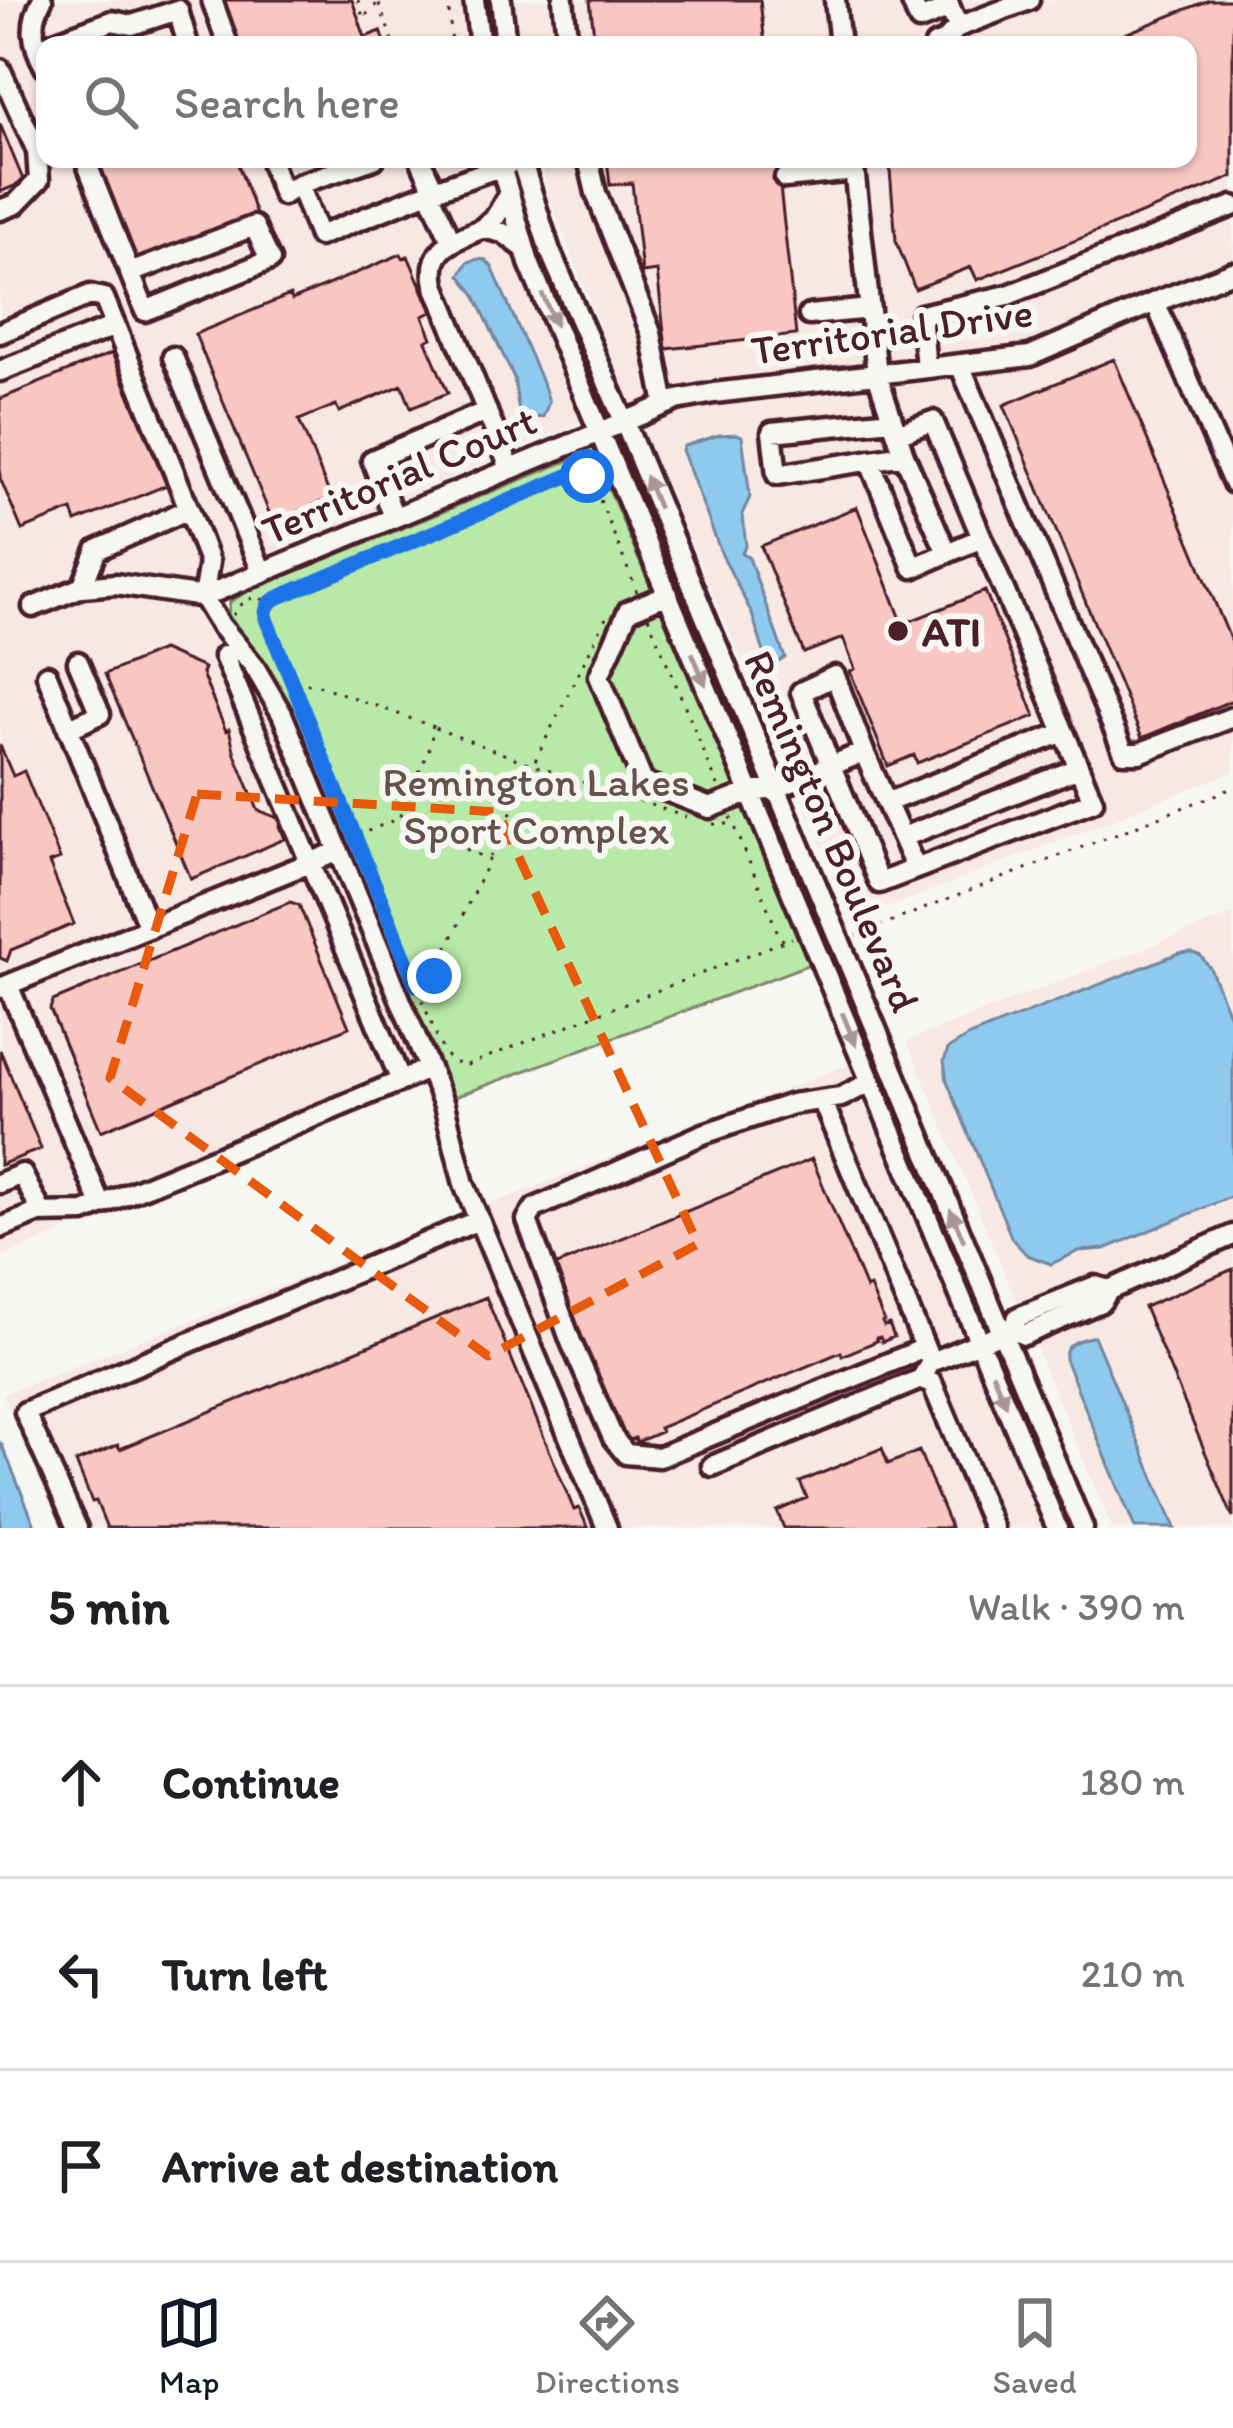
<!DOCTYPE html>
<html lang="en">
<head>
<meta charset="utf-8">
<style>
  :root { --surface:#fff; --page:#f6f6f6; --text:#202124; --muted:#757577; --line:#e0e0e0; --accent:#111827 }
  body { margin:0; font-family:Itim,sans-serif; background:var(--page); color:var(--text) }
  .stop { position:absolute; width:36px; height:36px; margin:-27px; border:9px solid #1a73e8; border-radius:50%; background:#fff }
  .stop.end { background:#1a73e8; border-color:#fff; box-shadow:0 3px 12px #0008 }
  .list { margin:0; padding:0; list-style:none }
  h2 { display:flex; justify-content:space-between; align-items:center; height:156px; margin:0; padding:0 48px; font-size:51px }
  h2 small { font-size:39px; font-weight:400; color:var(--muted) }
  .list li { display:grid; grid-template-columns:78px 1fr auto; gap:36px; align-items:center; box-sizing:border-box; height:192px; padding:0 48px; border-top:3px solid var(--line) }
  .list b { display:block; font-size:45px; white-space:nowrap }
  .list em { font-size:39px; font-style:normal; color:var(--muted) }
  .icon { flex:none; width:66px; height:66px; fill:none; stroke:currentColor; stroke-width:2; stroke-linecap:round; stroke-linejoin:round }
  .map { position:relative; flex:none; width:1233px; height:1528px; overflow:hidden }
  .search { position:absolute; background:var(--surface); box-shadow:0 3px 9px #0004; left:36px; right:36px; top:36px; height:132px; display:flex; align-items:center; gap:30px; box-sizing:border-box; padding:0 42px; border-radius:24px; color:var(--muted); font-size:45px }
  .sheet { height:732px; background:var(--surface) }
  nav { display:flex; justify-content:space-around; align-items:center; box-sizing:border-box; height:168px; border-top:3px solid var(--line); background:var(--surface); font-size:33px; color:var(--muted) }
  nav a { display:grid; justify-items:center; gap:6px }
  nav .on { color:var(--accent) }
  .map>svg:first-child { display:block }
  .built { fill:#f7e8e3 }
  .green { fill:#b8e9a8; stroke:#81846a; stroke-width:3 }
  .water { fill:#8ecaee; stroke:#7386a0; stroke-width:3 }
  .building { fill:#f8c7c1; stroke:#4a1f2b; stroke-width:3 }
  .lines { fill:none; stroke-linecap:round; stroke-linejoin:round }
  .minor-casing { stroke:#4a1f2b; stroke-width:27 }
  .path { stroke:#4a1f2b; stroke-width:3; stroke-dasharray:3 9; stroke-linecap:butt }
  .minor { stroke:#f6f6f2; stroke-width:18 }
  .oneway { fill:#a99598 }
  .route { stroke:#1a73e8; stroke-width:15 }
  .marked { fill:none; stroke:#e8590c; stroke-width:9; stroke-dasharray:24 15; stroke-linejoin:round }
  .poi-dot { fill:#4a1f2b; stroke:#f6f6f2; stroke-width:4.5 }
  .labels { text-anchor:middle; dominant-baseline:central; stroke-width:12; stroke-linejoin:round; paint-order:stroke }
  .street-label { font-size:42px; fill:#4a1f2b; stroke:#f6f6f2 }
  .poi-label { font-size:42px; font-weight:bold; fill:#4a1f2b; stroke:#f6f6f2; text-anchor:start }
  .park-label { font-size:42px; fill:#66524a; stroke:#f6f6f2 }
</style>
</head>
<body>
<div class="map">
<svg width="1233" height="1528" viewBox="0 0 1233 1528">
  <rect width="100%" height="100%" fill="#f6f6f2"/>
  <filter id="ink" filterUnits="userSpaceOnUse"><feTurbulence type="fractalNoise" baseFrequency=".00833" numOctaves="2"/><feDisplacementMap in="SourceGraphic" scale="24" xChannelSelector="R" yChannelSelector="G"/><feConvolveMatrix kernelMatrix="1 2 1 2 8 2 1 2 1" color-interpolation-filters="sRGB"/></filter>
  <g filter="url(#ink)">
    <path class="built" d="M0 0H464L470 45H45V159H489L492 174 535 305 587 420 175 594 246 668 326 845 426 1084 0 1257Z
      M513 0H1233V772L854 921 624 387 548 195 542 159H1188V45H521Z
      M1233 914V1528H1112L907 1041Z
      M850 1064 1047 1528H61L3 1394Z"/>
    <path class="green" d="M577 457 591 459 601 470 810 964 452 1098 297 725 275 679 231 624 228 614 230 602 248 591Z"/>
    <path class="water" d="M478 259 486 260 492 267 545 389 549 402 543 417 520 420 514 378 474 293 460 275 468 262Z
      M737 434 742 436 750 497 742 514 746 545 742 553 749 558 785 658 774 665 767 662 752 614 722 555 682 450 684 446 719 435Z
      M1192 952 1201 956 1210 968 1233 1024V1196L1105 1249 1079 1251 1051 1264 1027 1255 1012 1239 947 1081 944 1061 948 1049 969 1036 1179 953Z
      M1094 1336 1175 1528H1135L1065 1359C1064 1342 1081 1340 1094 1336Z
      M0 1443 2 1445 36 1528H0Z"/>
    <path class="building" d="M223 0H352L365 37 381 31 386 45H238Z
      M590 0H760L765 45H595Z
      M1209 0H1233V177L977 280 971 267 915 289 896 241 889 159H1188V45H1098Z
      M0 124 24 182 0 192Z
      M96 159H236L257 217 132 261Z
      M607 159H777L796 335 666 349 657 271 642 273 632 183 610 185Z
      M401 254 403 258 408 256 432 312 423 316 432 338 426 341 448 393 411 408 402 385 339 412 336 405 299 420 331 498 273 522 195 334 290 295 292 300Z
      M112 353 167 485 76 522 72 510 22 530 0 478V399Z
      M1114 359 1233 646V700L1142 738 1004 405Z
      M857 507 903 624 985 591 1035 716 917 763 914 755 888 766 850 671 855 669 843 638 804 653 761 546Z
      M162 650 204 668 202 674 226 731 229 729 235 754 258 810 281 819 280 826 285 839 191 879 105 674Z
      M0 745 13 776 24 771 60 859 49 863 74 924 11 950 7 961 0 958Z
      M290 902 299 905 349 1027 101 1131 50 1009 53 1001Z
      M0 1050 41 1149 0 1165Z
      M812 1159 866 1289 870 1287 884 1321 882 1322 884 1326 889 1324 894 1337 882 1342 880 1337 876 1338 877 1341 842 1356 841 1352 659 1428 661 1432 637 1442 635 1438 622 1443 550 1268Z
      M1233 1269V1518L1144 1307Z
      M486 1297 574 1510 579 1508 588 1528H107L96 1501 92 1502 76 1462 118 1445 120 1449Z
      M882 1448 888 1464 919 1451 951 1528H784L777 1511 807 1498 800 1482Z"/>
    <g class="lines">
      <defs>
        <path id="minor" d="M42 0C29 24 32 44 45 67
          M212 0 228 45
          M474 0 480 45
          M501 0 506 45
          M563 0 568 45
          M835 0 840 45
          M911 0 919 20 950 8
          M947 0 958 27 1029 0
          M46 45 112 21 132 25 178 10 188 45
          M935 45 945 41 958 27
          M0 69 37 151 39 180 16 204 0 210
          M85 159 145 311 270 260 254 226 130 273
          M270 159 283 195 299 184
          M374 159 299 184 319 236 429 192
          M420 159 434 190
          M499 159 529 263 1057 1528
          M521 159 550 251 624 421 1083 1528
          M588 159 596 193 651 333 665 405
          M785 178 854 171
          M508 196 496 216 483 228 503 233 524 248
          M483 228C454 241 427 247 435 285L510 468
          M452 242 429 192 511 163
          M1155 302 1233 483
          M809 315 870 309
          M0 333 90 295 104 298 189 509
          M173 357 262 572
          M960 365 1124 753H1139L1233 717
          M926 368 921 315 1008 295 1233 206
          M0 371 115 326
          M892 420 772 432 777 475 904 455
          M897 434 933 421 982 538
          M869 460 913 568 947 553
          M394 517 372 460 487 411
          M82 587 97 550 189 509 209 562 203 597 220 625 254 666 282 714 444 1105 464 1184 607 1528
          M668 594 628 611 599 676 643 782 710 808 751 792 775 789 864 752 835 676 801 692 879 883 1093 801 982 538 947 553 904 455 877 374 853 159
          M203 597 677 400 714 393 1030 356 1155 302 1233 272
          M33 607 82 587 116 584 203 597
          M240 649 224 656 401 1081 429 1068
          M47 675 149 928
          M68 729 100 714 78 662
          M864 752 916 869
          M888 802 1064 732
          M903 837 1079 768
          M8 985 101 1205
          M0 988 339 851
          M871 1082 841 1097 792 1104 703 1134 535 1208 527 1220 571 1342 613 1438 626 1454 659 1457 925 1348 931 1362
          M822 1100 925 1348
          M0 1183 22 1174 42 1213
          M0 1228 37 1213 84 1212 401 1081
          M1012 1329 1018 1317 1095 1286 1109 1290
          M921 1379 932 1383 993 1528
          M712 1466 921 1379 931 1362 1012 1329 1024 1335 1101 1302 1109 1290 1233 1235
          M77 1528 25 1412 479 1220"/>
      </defs>
      <use href="#minor" class="minor-casing"/>
      <path class="path" d="M358 0 365 23
        M448 0 452 45
        M379 4C384 18 389 31 394 45
        M366 15 381 0
        M588 475 593 455
        M637 592 594 485 587 476 575 473 284 595C271 600 265 604 266 619L444 1054 455 1063 467 1065 792 938
        M233 615 245 600 258 597 268 602
        M648 617 718 786
        M606 618 533 765 686 817
        M295 686 313 683 434 727 428 752 399 818 356 836
        M435 728 533 765 490 857
        M731 817 780 938 785 941
        M401 818 489 860 434 976 416 985
        M713 824H733
        M857 935 1233 788"/>
      <use href="#minor" class="minor"/>
    </g>
    <defs><path id="oneway-solid" d="M-6-.8H1V-3.2L6.5 0L1 3.2V.8H-6Z" transform="scale(3)"/></defs>
    <g class="oneway">
      <use href="#oneway-solid" transform="translate(549 310) rotate(67)"/>
      <use href="#oneway-solid" transform="translate(652 492) rotate(-112)"/>
      <use href="#oneway-solid" transform="translate(699 669) rotate(67)"/>
      <use href="#oneway-solid" transform="translate(849 1029) rotate(67)"/>
      <use href="#oneway-solid" transform="translate(957 1225) rotate(-113)"/>
      <use href="#oneway-solid" transform="translate(999 1389) rotate(67)"/>
    </g>
  </g>
  <g class="lines" filter="url(#ink)">
    <path class="route" d="M434 976 416 985 266 619C265 604 271 600 284 595L575 473 587 476"/>
  </g>
  <path class="marked" d="M197 794 498 812 698 1244 488 1356 110 1078Z"/>
  <circle class="poi-dot" cx="898" cy="631" r="12"/>
  <g class="labels">
    <g class="street-label">
      <text transform="translate(892 331) rotate(-8)">Territorial Drive</text>
      <text transform="translate(399 475) rotate(-23)">Territorial Court</text>
      <text transform="translate(832 831) rotate(67)">Remington Boulevard</text>
    </g>
    <g class="poi-label">
      <text x="922" y="631">ATI</text>
    </g>
    <g class="park-label">
      <text x="536" y="781">Remington Lakes<tspan x="536" dy="48">Sport Complex</tspan></text>
    </g>
  </g>
</svg>
<div class="stop" style="left:587px;top:476px"></div>
<div class="stop end" style="left:434px;top:976px"></div>
<div class="search"><svg class="icon" aria-label="search" viewBox="0 0 24 24"><circle cx="10" cy="10" r="6"/><path d="M15 15l6 6"/></svg>Search here</div>
</div>
<section class="sheet">
<h2>5 min<small>Walk · 390 m</small></h2>
<ul class="list">
<li><svg class="icon" aria-label="ahead" viewBox="0 0 24 24"><path d="M12 20V5M6 11l6-6 6 6"/></svg><div><b>Continue</b></div><em>180 m</em></li>
<li><svg class="icon" aria-label="left" viewBox="0 0 24 24"><path d="M17 20v-9H6M10 6l-5 5 5 5"/></svg><div><b>Turn left</b></div><em>210 m</em></li>
<li><svg class="icon" aria-label="arrive" viewBox="0 0 24 24"><path d="M6 21V4h12l-3 4 3 4H6"/></svg><div><b>Arrive at destination</b></div></li>
</ul>
</section>
<nav>
<a class="on"><svg class="icon" aria-label="map" viewBox="0 0 24 24"><path d="M3 6l6-2 6 2 6-2v14l-6 2-6-2-6 2zM9 4v14M15 6v14"/></svg>Map</a>
<a><svg class="icon" aria-label="directions" viewBox="0 0 24 24"><path d="M12 3l9 9-9 9-9-9zM9 14v-3h6M13 9l2 2-2 2"/></svg>Directions</a>
<a><svg class="icon" aria-label="saved" viewBox="0 0 24 24"><path d="M7 4h10v16l-5-4-5 4z"/></svg>Saved</a>
</nav>
</body>
</html>
